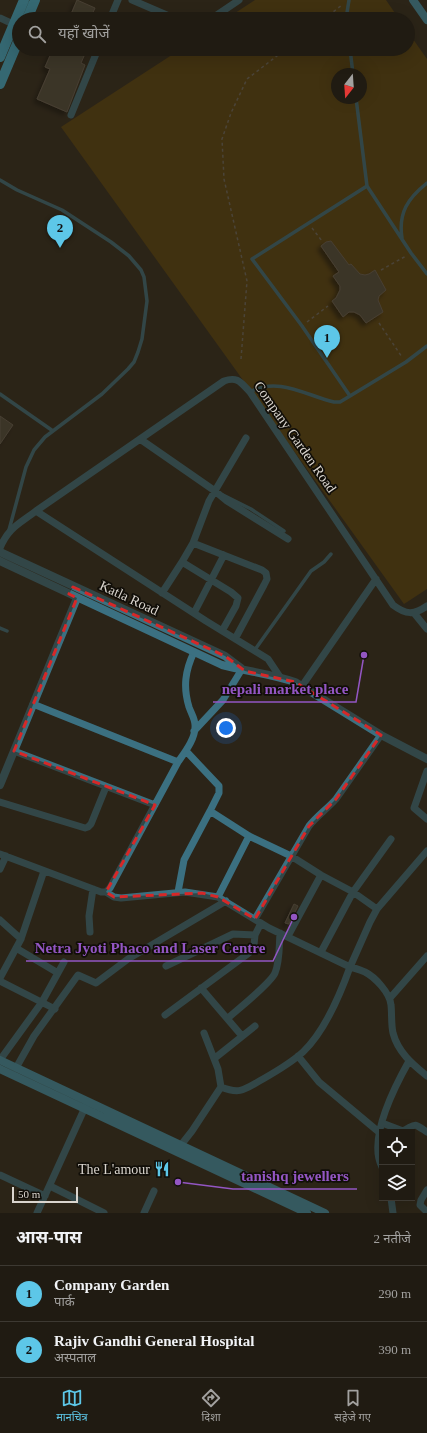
<!DOCTYPE html>
<html lang="hi">
<head>
<meta charset="utf-8">
<style>
  :root { --surface:#201b12; --page:#28241b; --text:#f1f3f6; --muted:#a2a19f; --line:#3d3932; --accent:#5dc7e8 }
  body { margin:0; font-family:"Times New Roman","Noto Sans Devanagari",serif; background:var(--page); color:var(--text) }
  .controls { position:absolute; right:12px; bottom:12px; display:grid; overflow:hidden; border-radius:0px; box-shadow:0 4px 16px #0002 }
  .controls button { width:36px; height:36px; display:grid; place-items:center; padding:0; border:0; border-bottom:1px solid var(--line); background:var(--surface); color:var(--text); font:20px sans-serif }
  .compass { position:absolute; left:331px; top:68px; width:36px; height:36px; border-radius:50%; background:var(--surface); box-shadow:0 4px 16px #0002; rotate:197deg }
  .scale { position:absolute; left:12px; bottom:10px; width:66px; box-sizing:border-box; padding-left:4px; border:2px solid #dad5ce; border-top:0; font-size:11px; line-height:14px; white-space:nowrap; color:#dad5ce; -webkit-text-stroke:3px #110e08; paint-order:stroke }
  .you { position:absolute; left:226px; top:728px; width:14px; height:14px; margin:-10px; border:3px solid #fff; border-radius:50%; background:#1a73e8; box-shadow:0 0 0 6px #1a73e833 }
  .badge { display:grid; place-items:center; width:26px; height:26px; border-radius:50%; background:var(--accent); color:#111; font-size:13px; font-weight:700 }
  .pin { position:absolute; translate:-50% -33px; filter:drop-shadow(0 1px 2px #0008) }
  .pin::after { content:''; position:absolute; top:21px; width:14px; height:12px; background:inherit; clip-path:polygon(0 0,100% 0,50% 100%) }
  .list { margin:0; padding:0; list-style:none }
  h2 { display:flex; justify-content:space-between; align-items:center; height:52px; margin:0; padding:0 16px; font-size:17px }
  h2 small { font-size:13px; font-weight:400; color:var(--muted) }
  .list li { display:grid; grid-template-columns:26px 1fr auto; gap:12px; align-items:center; box-sizing:border-box; height:56px; padding:0 16px; border-top:1px solid var(--line) }
  .list b { display:block; font-size:15px; white-space:nowrap }
  .list p { margin:0; font-size:13px; white-space:nowrap; color:var(--muted) }
  .list em { font-size:13px; font-style:normal; color:var(--muted) }
  .icon { flex:none; width:22px; height:22px; fill:none; stroke:currentColor; stroke-width:2; stroke-linecap:round; stroke-linejoin:round }
  .map { position:relative; flex:none; width:427px; height:1213px; overflow:hidden }
  .search { position:absolute; background:var(--surface); box-shadow:0 4px 16px #0002; left:12px; right:12px; top:12px; height:44px; display:flex; align-items:center; gap:10px; box-sizing:border-box; padding:0 14px; border-radius:22px; color:var(--muted); font-size:15px }
  .sheet { height:164px; background:var(--surface) }
  nav { display:flex; justify-content:space-around; align-items:center; box-sizing:border-box; height:56px; border-top:1px solid var(--line); background:var(--surface); font-size:11px; color:var(--muted) }
  nav a { display:grid; justify-items:center; gap:2px }
  nav .on { color:var(--accent) }
  .map>svg:first-child { display:block }
  .green { fill:#5a4007; fill-rule:evenodd }
  .building { fill:#50483b; stroke:#696053; filter:url(#shadow) }
  .lines { fill:none; stroke-linecap:round; stroke-linejoin:round }
  .path { stroke:#706a60; stroke-width:1.5; stroke-dasharray:3 3; stroke-linecap:butt }
  .service { stroke:#3b7081; stroke-width:3.5 }
  .minor { stroke:#3b7081; stroke-width:7 }
  .tertiary { stroke:#3b7081; stroke-width:8 }
  .secondary { stroke:#409ab6; stroke-width:8 }
  .primary { stroke:#40bbdf; stroke-width:10 }
  .marked { fill:none; stroke:#d62828; stroke-width:3; stroke-dasharray:8 5; stroke-linejoin:round }
  .labels { text-anchor:middle; dominant-baseline:central; stroke-width:3.5; stroke-linejoin:round; paint-order:stroke }
  .street-label { font-size:14px; fill:#dad5ce; stroke:#110e08 }
  .poi-label { font-size:14px; fill:#dad5ce; stroke:#110e08; text-anchor:end }
  .leader { fill:none; stroke:#9356c3; stroke-width:1.5 }
  .callout-dot { fill:#9356c3; stroke:#110e08; stroke-width:1.5 }
  .callout-label { font-size:15px; text-anchor:middle; font-weight:bold; fill:#9356c3; stroke:#110e08; stroke-width:3.5; stroke-linejoin:round; paint-order:stroke }
</style>
</head>
<body>
<div class="map">
<svg width="427" height="1213" viewBox="0 0 427 1213">
  <defs>
    <filter id="shadow"><feDropShadow dx="-3.5" dy="3.5" stdDeviation="2" flood-color="#0009"/></filter>
  </defs>
  <rect width="100%" height="100%" fill="#2b2418"/>
  <path class="green" d="M255 0H386L399 19H226Z
    M408 32 427 59V589L404 604 61 127 181 49H408ZM337 74H361V98H337Z"/>
  <path class="building" d="M77 0 95 8 90 19H69Z
    M53 49H87L81 63 85 65 67 112 37 99 50 69 45 67Z
    M331 241 349 265 351 264 360 274 365 275 369 274 375 270 386 290 379 296 378 300 383 312 366 323 360 315 354 312H349L343 317 332 301 336 298 340 290V286L333 276 339 272 321 246 326 242Z
    M0 416 13 425 0 444Z
    M294 904 298 906 289 924 285 923Z"/>
  <g class="lines">
    <path class="path" d="M324 19 342 5
      M312 228 322 241
      M381 270 406 256
      M307 322 328 306
      M379 323 402 357
      M241 359 247 281 224 179 222 139 231 113 247 79 286 49"/>
    <path class="service" d="M346 19 349 0
      M350 49 353 74
      M356 98 367 186 411 253 427 274
      M0 180 17 190 62 210 111 242 129 256 141 270 144 277 147 301 142 339 138 352 134 362 128 369 102 394 45 437 34 450 26 467 9 530
      M367 186 252 259 302 326 350 396 406 362 427 346
      M402 238C398 213 408 198 427 183
      M250 392C278 376 307 396 334 402H340L350 396
      M0 394 53 431
      M223 495 251 509 284 531
      M0 628 7 631
      M254 651 311 571 324 562 331 554"/>
    <path class="minor" d="M132 0 176 19
      M0 18 13 24
      M110 19 118 0
      M211 19 239 0
      M71 115 98 49
      M140 439 215 491 227 501 288 539
      M36 511 206 621 268 659 280 677
      M193 543 262 570 266 573 267 579 264 585 235 639
      M0 548C8 528 19 524 36 511L224 381C238 376 241 383 250 392L393 605C406 615 414 615 427 606
      M182 562 231 592 238 598 236 606 222 631
      M162 593 182 562 193 543 209 501 246 438
      M194 613 224 555
      M414 613 427 629
      M302 686 376 579
      M33 704 178 762
      M194 731 223 700 242 669
      M14 751 155 805
      M186 751 219 786V793L210 811 249 836 291 856 321 875 353 892 377 909
      M427 771 414 808 427 819
      M0 802 85 828 88 827 91 824 106 787
      M0 854 101 892H106L110 888 178 762C185 752 196 738 195 725 195 719 191 713 189 707 183 687 185 671 194 652
      M0 869 6 856
      M106 892 114 897 121 898 185 892 218 897 269 928 350 967 370 922 377 909 427 851
      M178 892 184 860 210 811
      M218 897 249 836
      M255 919 309 826C317 816 327 809 336 799L381 735
      M0 920 21 939
      M90 932 89 916 93 889
      M288 936 321 875
      M16 948 58 973
      M321 952 353 892 391 839
      M166 966 233 934 255 935
      M0 978 21 939 44 871
      M0 981 55 1009
      M201 988 242 1036
      M390 998 427 956
      M165 1015 249 953 254 945 255 935 261 923
      M228 1018C238 1009 270 984 275 973 280 961 279 946 280 933
      M298 1056 319 1082 380 1133
      M215 1058 255 1026
      M0 1060 42 1002 64 962
      M16 1068 34 1036 78 975 96 983 128 959 226 901
      M221 1087C241 1095 245 1089 263 1079 277 1071 291 1063 303 1052 325 1031 340 995 350 967 355 968 360 970 365 972 375 977 390 993 391 1005 392 1014 391 1024 393 1033 398 1052 412 1064 427 1076
      M382 1123 403 1131C417 1124 412 1122 427 1132
      M181 1145 192 1131 221 1087 218 1069 204 1033
      M382 1167C367 1139 395 1086 409 1061
      M0 1175 45 1196
      M50 1186 104 1213
      M427 1190 421 1200 420 1205 427 1212
      M391 1198 393 1213
      M37 1213 87 1103
      M144 1213 154 1191"/>
    <path class="tertiary" d="M0 552 225 656 241 668
      M0 561 222 665C246 671 271 674 295 682L381 735 427 759
      M0 785 77 598"/>
    <path class="secondary" d="M413 0 427 20
      M0 1060 325 1213
      M0 1069 307 1213"/>
    <path class="primary" d="M27 19 35 0
      M0 57 24 0
      M0 84 19 39"/>
  </g>
  <path d="M0 0H427V1213H0ZM73 587 225 656 245 671 295 682 381 735 336 799 309 826 255 919 218 897 202 893 114 897 106 892 155 805 14 751 77 598 69 594Z" fill="#2b2418" fill-opacity=".55" fill-rule="evenodd"/>
  <path class="marked" d="M73 587 225 656 245 671 295 682 381 735 336 799 309 826 255 919 218 897 202 893 114 897 106 892 155 805 14 751 77 598 69 594Z"/>
  <defs>
    <symbol id="restaurant-bare" viewBox="-9 -9 18 18"><path d="M-5-6h1v4h1v-4h1v4h1v-4h1v5L-1.5 .5V6h-2V.5L-5-1ZM5-6V6H3V1.5H1.5Q1.5-4 5-6Z" fill="#5dc7e8" stroke="#110e08" stroke-width="2.5" paint-order="stroke"/></symbol>
  </defs>
  <g fill-rule="evenodd">
    <use href="#restaurant-bare" x="151" y="1158" width="22" height="22"/>
  </g>
  <g class="labels">
    <g class="street-label">
      <text transform="translate(295 437) rotate(55)">Company Garden Road</text>
      <text transform="translate(129 598) rotate(25)">Katla Road</text>
    </g>
    <g class="poi-label">
      <text x="150" y="1169">The L'amour</text>
    </g>
  </g>
  <path class="leader" d="M364 655L356 702H213M294 917L273 961H26M178 1182L233 1189H357"/>
  <g class="callout-dot">
    <circle cx="364" cy="655" r="4"/>
    <circle cx="294" cy="917" r="4"/>
    <circle cx="178" cy="1182" r="4"/>
  </g>
  <g class="callout-label">
    <text x="285" y="694">nepali market place</text>
    <text x="150" y="953">Netra Jyoti Phaco and Laser Centre</text>
    <text x="295" y="1181">tanishq jewellers</text>
  </g>
</svg>
<div class="controls">
<button><svg class="icon" aria-label="locate" viewBox="0 0 24 24"><circle cx="12" cy="12" r="6"/><path d="M12 2v4M12 18v4M2 12h4M18 12h4"/></svg></button>
<button><svg class="icon" aria-label="layers" viewBox="0 0 24 24"><path d="M12 4l9 5-9 5-9-5zM3 14l9 5 9-5"/></svg></button>
</div>
<svg class="compass" viewBox="-18 -18 36 36"><path d="M0-13l5 13h-10z" fill="#e53935"/><path d="M0 13l5-13h-10z" fill="#a2a19f"/></svg>
<div class="scale">50 m</div>
<div class="you"></div>
<div class="pin badge" style="left:327px;top:358px">1</div>
<div class="pin badge" style="left:60px;top:248px">2</div>
<div class="search"><svg class="icon" aria-label="search" viewBox="0 0 24 24"><circle cx="10" cy="10" r="6"/><path d="M15 15l6 6"/></svg>यहाँ खोजें</div>
</div>
<section class="sheet">
<h2>आस-पास<small>2 नतीजे</small></h2>
<ul class="list">
<li><span class="badge">1</span><div><b>Company Garden</b><p>पार्क</p></div><em>290 m</em></li>
<li><span class="badge">2</span><div><b>Rajiv Gandhi General Hospital</b><p>अस्पताल</p></div><em>390 m</em></li>
</ul>
</section>
<nav>
<a class="on"><svg class="icon" aria-label="map" viewBox="0 0 24 24"><path d="M3 6l6-2 6 2 6-2v14l-6 2-6-2-6 2zM9 4v14M15 6v14"/></svg>मानचित्र</a>
<a><svg class="icon" aria-label="directions" viewBox="0 0 24 24"><path d="M12 3l9 9-9 9-9-9zM9 14v-3h6M13 9l2 2-2 2"/></svg>दिशा</a>
<a><svg class="icon" aria-label="saved" viewBox="0 0 24 24"><path d="M7 4h10v16l-5-4-5 4z"/></svg>सहेजे गए</a>
</nav>
</body>
</html>
